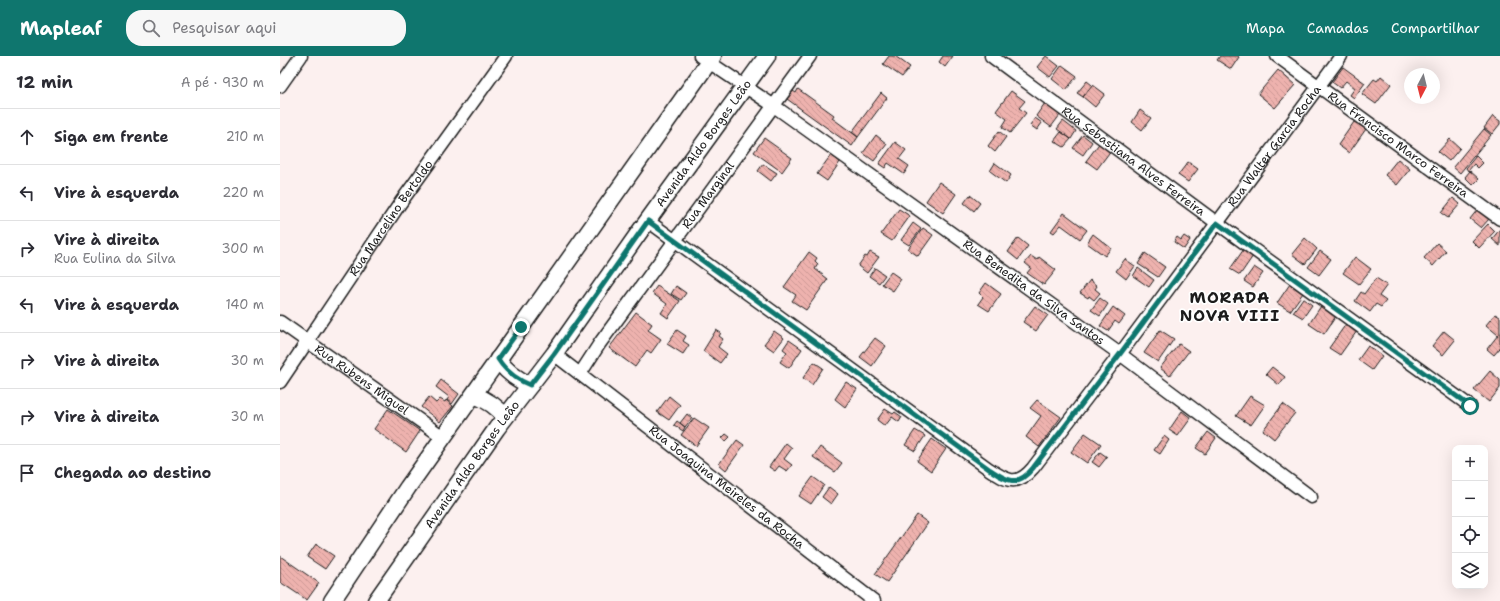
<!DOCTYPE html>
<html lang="pt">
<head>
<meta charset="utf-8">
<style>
  :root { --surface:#fff; --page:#f7f7f7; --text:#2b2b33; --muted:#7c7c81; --line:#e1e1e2; --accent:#0f766e }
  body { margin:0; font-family:"Shantell Sans",sans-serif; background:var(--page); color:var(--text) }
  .controls { position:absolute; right:12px; bottom:12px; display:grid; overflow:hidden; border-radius:8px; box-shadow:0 4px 16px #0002 }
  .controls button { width:36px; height:36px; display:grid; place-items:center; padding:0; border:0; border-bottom:1px solid var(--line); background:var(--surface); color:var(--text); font:20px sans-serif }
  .compass { position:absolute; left:1124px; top:12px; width:36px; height:36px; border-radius:50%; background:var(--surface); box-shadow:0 4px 16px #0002; rotate:187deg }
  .stop { position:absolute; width:12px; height:12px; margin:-9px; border:3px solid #0f766e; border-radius:50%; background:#fff }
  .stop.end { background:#0f766e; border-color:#fff; box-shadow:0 1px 4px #0008 }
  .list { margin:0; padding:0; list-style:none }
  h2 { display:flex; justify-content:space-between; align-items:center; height:52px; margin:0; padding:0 16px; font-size:17px }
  h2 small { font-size:13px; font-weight:400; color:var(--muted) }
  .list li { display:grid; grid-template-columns:26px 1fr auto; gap:12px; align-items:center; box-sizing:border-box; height:56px; padding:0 16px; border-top:1px solid var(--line) }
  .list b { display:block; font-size:15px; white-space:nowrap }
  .list p { margin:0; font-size:13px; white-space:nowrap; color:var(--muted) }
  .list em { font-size:13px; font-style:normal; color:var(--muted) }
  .icon { flex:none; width:22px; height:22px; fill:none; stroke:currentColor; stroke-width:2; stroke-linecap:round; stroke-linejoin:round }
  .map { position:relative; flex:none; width:1220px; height:545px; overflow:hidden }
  header { display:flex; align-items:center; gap:24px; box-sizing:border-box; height:56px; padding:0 20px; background:var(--accent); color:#fff }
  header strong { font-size:19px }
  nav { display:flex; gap:22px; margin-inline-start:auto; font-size:14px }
  .search { width:280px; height:36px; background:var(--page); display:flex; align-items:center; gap:10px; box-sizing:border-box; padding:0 14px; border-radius:16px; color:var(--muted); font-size:15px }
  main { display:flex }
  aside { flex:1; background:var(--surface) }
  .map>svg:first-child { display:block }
  .building { fill:url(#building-back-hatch); stroke:#1c1c1c }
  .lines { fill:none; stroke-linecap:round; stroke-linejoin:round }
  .street-casing { stroke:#1c1c1c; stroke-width:15 }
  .secondary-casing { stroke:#1c1c1c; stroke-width:19 }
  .street { stroke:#fff; stroke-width:12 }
  .secondary { stroke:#fff; stroke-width:16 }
  .route { stroke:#0f766e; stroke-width:5 }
  .labels { text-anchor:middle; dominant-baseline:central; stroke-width:3.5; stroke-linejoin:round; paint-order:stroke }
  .street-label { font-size:12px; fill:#1c1c1c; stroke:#fff }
  .district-label { font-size:16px; font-weight:bold; letter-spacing:1px; fill:#1c1c1c; stroke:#fff }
</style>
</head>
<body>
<header>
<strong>Mapleaf</strong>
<div class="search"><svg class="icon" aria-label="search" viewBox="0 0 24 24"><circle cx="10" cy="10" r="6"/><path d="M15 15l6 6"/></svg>Pesquisar aqui</div>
<nav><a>Mapa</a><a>Camadas</a><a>Compartilhar</a></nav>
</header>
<main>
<aside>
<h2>12 min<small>A pé · 930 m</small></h2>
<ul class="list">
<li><svg class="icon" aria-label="ahead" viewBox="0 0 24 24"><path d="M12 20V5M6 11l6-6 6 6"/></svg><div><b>Siga em frente</b></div><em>210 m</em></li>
<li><svg class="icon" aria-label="left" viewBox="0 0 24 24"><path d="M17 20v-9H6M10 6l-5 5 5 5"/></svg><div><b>Vire à esquerda</b></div><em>220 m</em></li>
<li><svg class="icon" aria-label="right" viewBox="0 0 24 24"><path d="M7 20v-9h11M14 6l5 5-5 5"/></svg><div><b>Vire à direita</b><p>Rua Eulina da Silva</p></div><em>300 m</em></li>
<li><svg class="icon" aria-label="left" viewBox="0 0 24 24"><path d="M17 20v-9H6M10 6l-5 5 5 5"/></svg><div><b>Vire à esquerda</b></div><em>140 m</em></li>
<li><svg class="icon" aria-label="right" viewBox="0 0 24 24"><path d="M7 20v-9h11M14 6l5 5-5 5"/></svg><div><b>Vire à direita</b></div><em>30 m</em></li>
<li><svg class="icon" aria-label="right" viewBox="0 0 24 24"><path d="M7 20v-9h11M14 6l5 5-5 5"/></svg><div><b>Vire à direita</b></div><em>30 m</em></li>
<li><svg class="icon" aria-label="arrive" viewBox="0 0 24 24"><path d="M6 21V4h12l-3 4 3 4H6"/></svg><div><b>Chegada ao destino</b></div></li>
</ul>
</aside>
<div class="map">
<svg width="1220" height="545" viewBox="0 0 1220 545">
  <defs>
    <pattern id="building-back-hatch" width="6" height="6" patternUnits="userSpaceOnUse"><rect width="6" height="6" fill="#eeb2ae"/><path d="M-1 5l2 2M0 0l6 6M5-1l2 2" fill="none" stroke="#cc9895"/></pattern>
  </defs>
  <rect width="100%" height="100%" fill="#fcf0ef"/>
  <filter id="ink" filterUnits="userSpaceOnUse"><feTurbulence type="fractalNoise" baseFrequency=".025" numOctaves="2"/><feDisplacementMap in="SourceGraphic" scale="8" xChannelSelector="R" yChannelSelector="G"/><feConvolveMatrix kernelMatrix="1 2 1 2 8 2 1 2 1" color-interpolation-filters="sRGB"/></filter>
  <g filter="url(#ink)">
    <path class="building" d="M609 0H615L630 11 622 21 603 8Z
      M663 0H673L665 11 659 6Z
      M766 0 779 10 770 21 757 11Z
      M940 0H958L959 1 951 13 937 4Z
      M782 9 797 20 786 34 772 23Z
      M1063 11 1085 27 1074 42 1070 39 1075 32 1066 25 1060 32 1052 26Z
      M998 14 1015 29 995 52 978 38Z
      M1101 20 1111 28 1096 48 1082 38 1094 23 1097 25Z
      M807 25 812 29 803 41 797 37Z
      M813 29 825 38 815 51 803 41Z
      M518 33 554 59 552 62 578 81 572 90 507 43 513 35 516 37Z
      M731 35 745 45 739 52 746 57 730 77 722 71 727 63 716 55Z
      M601 37 607 42 578 81 572 76Z
      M765 47 780 59 771 71 756 60Z
      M860 54 871 62 862 74 852 66Z
      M1213 60 1220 65V68L1212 78 1204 72Z
      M755 62 762 67 757 74 750 69Z
      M783 65 796 75 791 83 777 73Z
      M1074 66 1086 73 1069 97 1058 89Z
      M1204 73 1211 79 1180 117 1173 111Z
      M719 75 726 81 715 96 708 90Z
      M781 76 791 83 784 91 774 85Z
      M596 79 607 88 594 105 583 97Z
      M803 79 812 86 803 99 793 92Z
      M484 82 512 102 502 116 474 96Z
      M1170 83 1180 92 1169 105 1158 96Z
      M821 85 832 93 817 113 806 105Z
      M615 86 626 94 619 103 629 110 624 118 608 107 605 112 599 108Z
      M551 99 560 106 547 125 537 118Z
      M1196 100 1203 107 1198 112 1194 108 1188 115 1186 112Z
      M1118 103 1130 113 1117 129 1105 119Z
      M908 106 918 113 908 126 898 119Z
      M715 107 731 119 726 127 710 115Z
      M483 108 497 117 491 125 478 115Z
      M1190 115 1199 123 1193 129 1185 121Z
      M659 126 676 138 663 157 646 145Z
      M690 139 700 147 694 155 684 147Z
      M1173 142 1180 148 1168 162 1161 157Z
      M619 153 630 160 612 185 601 178Z
      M1198 153 1209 163 1201 172 1190 163Z
      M784 157 807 174 800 183 781 169 774 177 771 175Z
      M633 167 641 173 629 189 621 184Z
      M1208 168 1215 175 1199 192 1192 185Z
      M643 172 653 179 638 200 628 193Z
      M1220 173V190L1212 183Z
      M813 178 831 192 825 200 807 187Z
      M904 180 910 184 904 193 894 186 897 181 901 184Z
      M738 182 748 190 738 204 728 196Z
      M1025 182 1037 193 1025 208 1012 198Z
      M1157 187 1166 195 1153 210 1144 202Z
      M964 193 973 200 960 219 950 213Z
      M1040 195 1051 203 1039 219 1028 211Z
      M529 196 537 202 535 205 538 208 535 213 548 223 526 254 512 245 516 239 504 231Z
      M590 196 599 201 587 217 578 210 585 200 587 201Z
      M865 197 885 211 878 221 858 208Z
      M751 200 757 204 759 201 776 214 764 229 747 217 751 212 745 207Z
      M1075 201 1091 213 1079 228 1063 217Z
      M845 203 855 210 846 223 836 215Z
      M974 211 983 217 973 231 964 225Z
      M595 212 605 219 599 227 589 220Z
      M858 212 874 224 869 231 853 220Z
      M611 216 621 223 613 235 602 228Z
      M1096 222 1107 229 1099 240 1106 245 1101 251 1096 248 1090 256 1075 245 1081 236 1084 238Z
      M810 224 817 230 815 233 820 237 814 244 809 240 808 242 800 237Z
      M706 227 721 238 709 255 698 248 703 241 699 237Z
      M1010 228 1023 237 1010 255 997 247Z
      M377 230 400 245 388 262 381 257 387 248 372 237Z
      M396 230 406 237 401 244 391 238Z
      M820 242 828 248 820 260 811 254Z
      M1023 242 1032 249 1023 262 1013 256Z
      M755 250 768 259 756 275 743 266Z
      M1041 250 1056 260 1044 278 1029 268Z
      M833 251 845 260 839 268 835 265 828 275 820 270Z
      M356 256 372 268 368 274 381 283 371 297 367 294 355 311 329 292Z
      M1215 258 1220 261V292L1214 299 1207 293 1218 279 1206 269Z
      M1066 268 1077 275 1060 299 1049 292Z
      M397 274 406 280 403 285 409 289 403 298 387 288Z
      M436 274 441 277 439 280 443 283 438 291 447 298 440 307 423 295Z
      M880 274 894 283 878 306 864 297Z
      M494 275 504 282 494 295 484 288Z
      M1164 275 1175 284 1163 299 1152 290Z
      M595 282 606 290 592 310 580 301Z
      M509 284 522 293 509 312 500 306 507 296 503 293Z
      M899 288 909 295 890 320 880 312Z
      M1088 290 1102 300 1092 314 1078 304Z
      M534 306 543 312 532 329 523 322Z
      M992 311 1005 321 999 329 986 318Z
      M1210 315 1220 324V332L1209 346 1194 334Z
      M161 324 179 338 172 348 167 344 169 341 156 331Z
      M566 326 577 333 565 351 555 343Z
      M389 340 400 349 389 364 377 356Z
      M970 340 985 349 971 369 956 360Z
      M149 341 156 347 160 343 165 346 166 344 173 350 160 366 141 351Z
      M757 344 781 361 759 391 746 381 761 360 750 352Z
      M1003 348 1015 357 994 383 983 374Z
      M108 353 140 375 126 396 94 373Z
      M605 353 613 358 615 356 622 361 619 366 612 361 605 370 597 364Z
      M902 355 911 362 898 380 889 374Z
      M407 358 412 362 405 371 400 367Z
      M414 362 429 372 416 390 401 379Z
      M397 365 405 371 403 375 394 369Z
      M635 374 645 380 635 395 625 389Z
      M928 376 936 382 925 398 916 392Z
      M805 377 821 388 807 407 791 396Z
      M446 378 450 381 446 385 442 382Z
      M884 380 889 384 880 398 874 394Z
      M652 383 666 393 651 415 637 405Z
      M457 384 464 389 446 414 439 408Z
      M506 387 512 392 504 403 512 409 507 415 499 410 495 415 489 411Z
      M540 391 562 407 555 416 533 401Z
      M820 396 827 401 819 411 812 406Z
      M533 421 544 429 531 448 519 440Z
      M549 431 558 438 551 448 542 441Z
      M637 459 648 467 607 526 595 518Z
      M36 488 54 500 45 513 27 501Z
      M0 500 39 527 27 544 0 526Z"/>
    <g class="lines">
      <defs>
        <g id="street">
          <path id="s1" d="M420 0 494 50 840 298 1031 441"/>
          <path id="s2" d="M711 0 937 167 1190 350"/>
          <path id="s3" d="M997 0 1220 163"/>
          <path d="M0 30 21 0"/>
          <path id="s4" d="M368 165 709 413C727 425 737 431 753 412L840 298 1061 0"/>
          <path id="s5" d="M0 266 163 381"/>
          <path id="s6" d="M274 298 594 545"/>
          <path id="s7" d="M300 318 320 287 530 0"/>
          <path id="s8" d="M0 326 121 146 226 0"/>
        </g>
        <g id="secondary">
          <path d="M218 303C226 316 236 323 250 329"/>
          <path d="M194 339C207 344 217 350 225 361"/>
          <path d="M52 545 128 431 433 0"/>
          <path id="s9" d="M96 545 217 372 274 298 358 178 487 0"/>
        </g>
      </defs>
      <use href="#street" class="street-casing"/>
      <use href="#secondary" class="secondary-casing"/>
      <use href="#street" class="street"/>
      <use href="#secondary" class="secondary"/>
    </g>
  </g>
  <g class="lines" filter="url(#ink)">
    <path class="route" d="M241 271 218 303C226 316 236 323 250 329L274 298 368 165 709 413C727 425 737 432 753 412L840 298 937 167 1190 350"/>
  </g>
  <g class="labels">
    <g class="street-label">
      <text stroke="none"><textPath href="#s9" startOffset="563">Avenida Aldo Borges Leão</textPath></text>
      <text stroke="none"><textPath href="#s3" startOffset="150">Rua Francisco Marco Ferreira</textPath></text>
      <text stroke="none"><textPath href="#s4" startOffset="875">Rua Walter Garcia Rocha</textPath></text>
      <text stroke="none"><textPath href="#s2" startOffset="177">Rua Sebastiana Alves Ferreira</textPath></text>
      <text stroke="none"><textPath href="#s7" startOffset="220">Rua Marginal</textPath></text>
      <text stroke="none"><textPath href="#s8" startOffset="198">Rua Marcelino Bertoldo</textPath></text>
      <text stroke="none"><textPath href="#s1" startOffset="409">Rua Benedita da Silva Santos</textPath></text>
      <text stroke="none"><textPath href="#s5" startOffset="100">Rua Rubens Miguel</textPath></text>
      <text stroke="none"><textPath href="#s9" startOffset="167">Avenida Aldo Borges Leão</textPath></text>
      <text stroke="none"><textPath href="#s6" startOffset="218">Rua Joaquina Meireles da Rocha</textPath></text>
    </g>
    <g class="district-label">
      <text x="950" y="241">MORADA<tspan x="950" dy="18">NOVA VIII</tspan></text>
    </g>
  </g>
</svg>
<div class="controls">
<button>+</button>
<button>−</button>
<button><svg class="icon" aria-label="locate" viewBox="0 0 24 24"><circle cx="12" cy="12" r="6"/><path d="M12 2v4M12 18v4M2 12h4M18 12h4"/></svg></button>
<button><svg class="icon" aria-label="layers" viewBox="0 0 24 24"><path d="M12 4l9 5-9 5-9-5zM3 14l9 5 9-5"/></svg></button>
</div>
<svg class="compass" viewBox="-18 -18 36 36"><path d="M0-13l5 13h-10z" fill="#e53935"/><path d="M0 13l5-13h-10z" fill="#7c7c81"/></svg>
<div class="stop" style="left:1190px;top:350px"></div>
<div class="stop end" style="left:241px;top:271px"></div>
</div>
</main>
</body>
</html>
